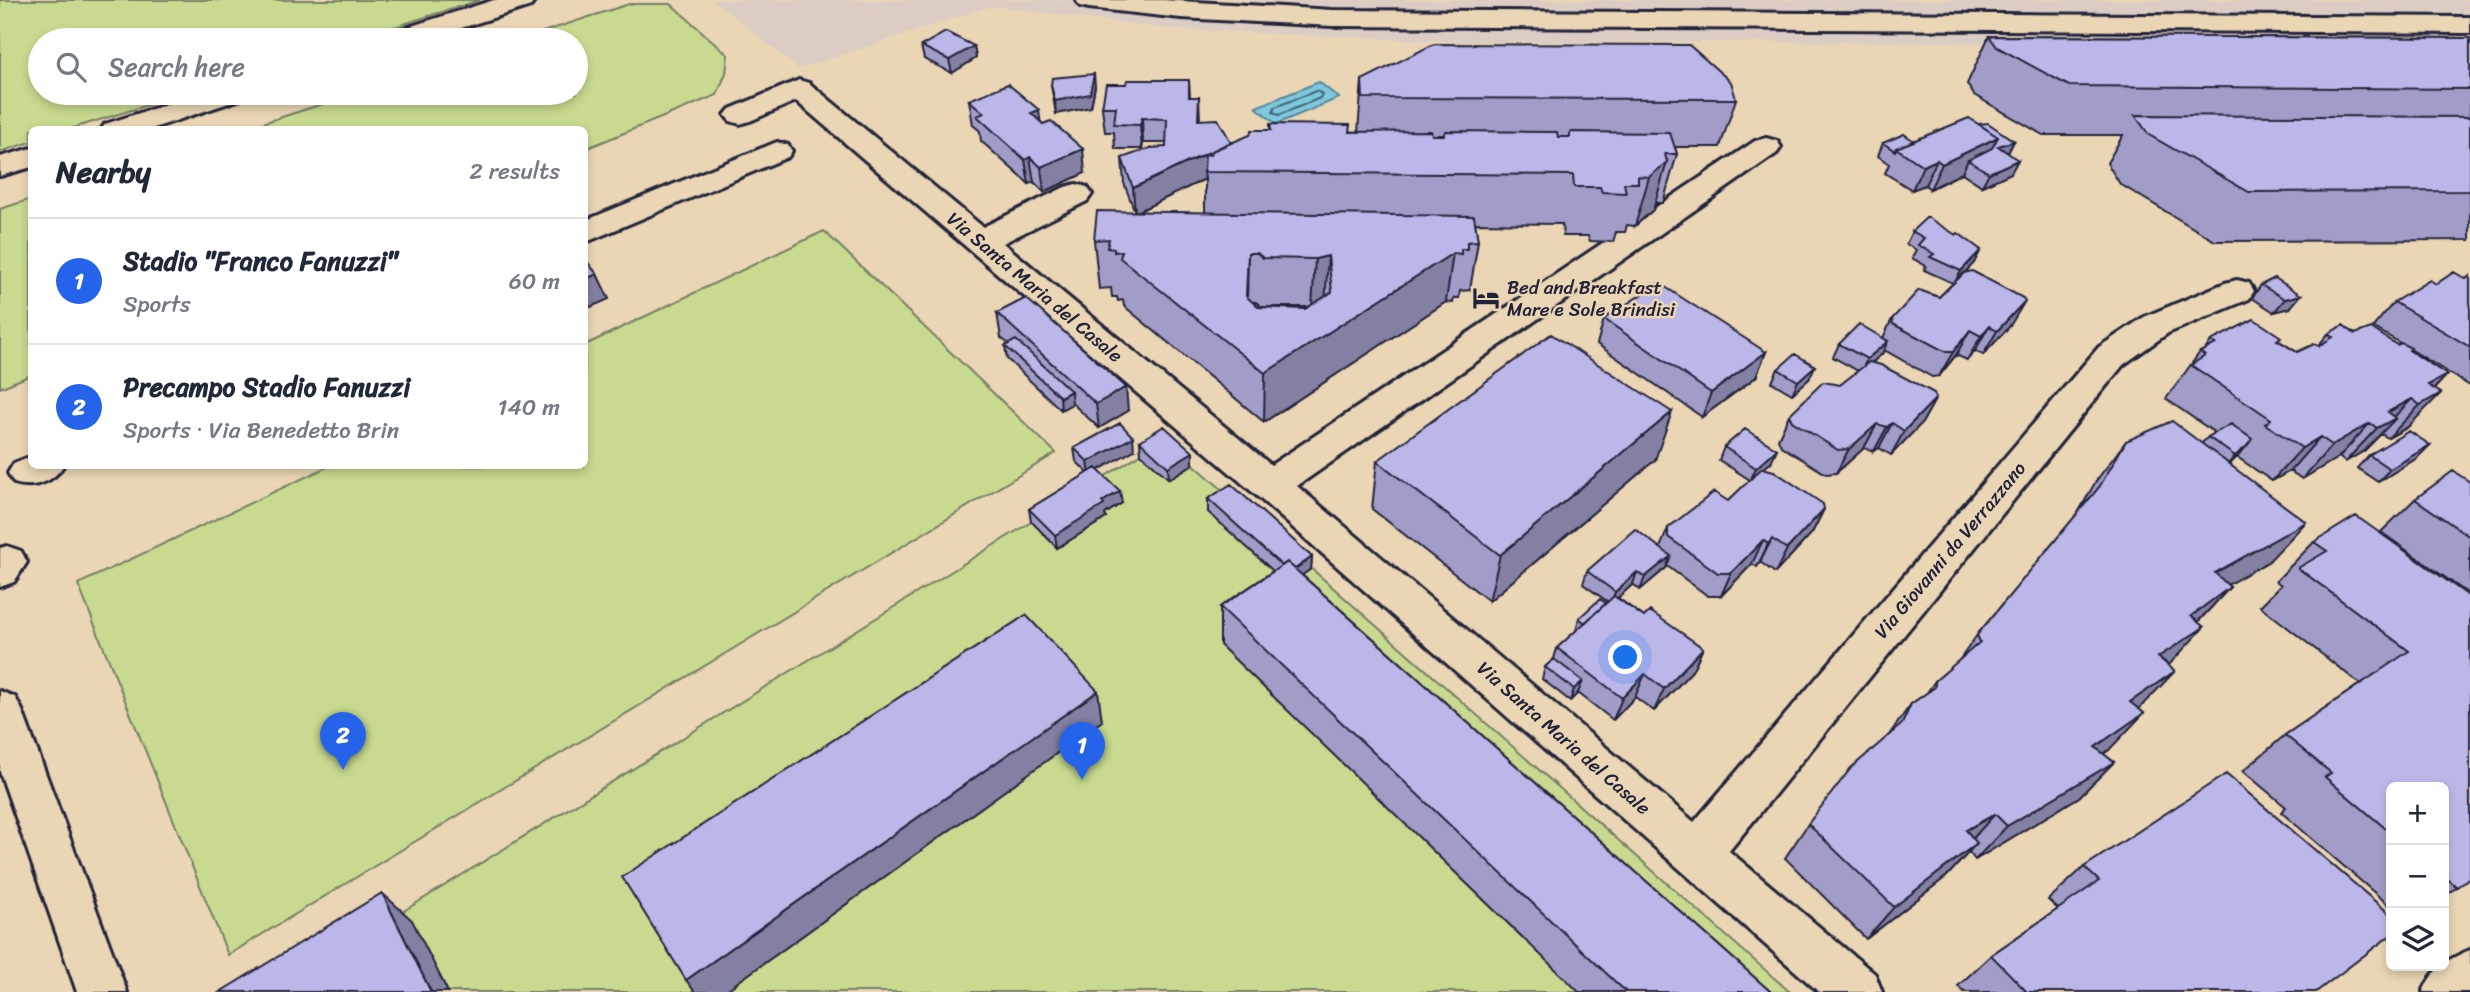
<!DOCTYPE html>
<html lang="en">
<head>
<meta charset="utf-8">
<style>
  :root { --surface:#fff; --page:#f2f2f3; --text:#1f2937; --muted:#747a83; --line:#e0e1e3; --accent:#2563eb }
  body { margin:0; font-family:Sriracha,sans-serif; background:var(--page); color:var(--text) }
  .controls { position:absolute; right:21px; bottom:21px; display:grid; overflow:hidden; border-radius:10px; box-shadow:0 4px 10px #0003 }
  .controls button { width:63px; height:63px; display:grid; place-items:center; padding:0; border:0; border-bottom:2px solid var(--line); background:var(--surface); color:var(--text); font:35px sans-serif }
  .you { position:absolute; left:1626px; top:658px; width:24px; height:24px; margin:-18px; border:5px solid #fff; border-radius:50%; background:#1a73e8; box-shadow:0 0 0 10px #1a73e833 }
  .badge { display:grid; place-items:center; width:46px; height:46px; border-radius:50%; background:var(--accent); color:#fff; font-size:23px; font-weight:700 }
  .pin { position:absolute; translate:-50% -58px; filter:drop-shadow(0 2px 4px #0008) }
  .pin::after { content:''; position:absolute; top:37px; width:24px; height:21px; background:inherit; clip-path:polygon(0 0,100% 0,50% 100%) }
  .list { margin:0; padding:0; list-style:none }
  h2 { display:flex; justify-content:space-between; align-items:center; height:91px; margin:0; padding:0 28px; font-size:30px }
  h2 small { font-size:23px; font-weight:400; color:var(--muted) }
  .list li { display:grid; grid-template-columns:46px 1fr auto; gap:21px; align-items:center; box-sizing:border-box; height:126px; padding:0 28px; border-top:2px solid var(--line) }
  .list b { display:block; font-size:26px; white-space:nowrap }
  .list p { margin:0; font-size:23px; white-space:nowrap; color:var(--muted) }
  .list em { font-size:23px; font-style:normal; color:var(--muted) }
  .icon { flex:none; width:38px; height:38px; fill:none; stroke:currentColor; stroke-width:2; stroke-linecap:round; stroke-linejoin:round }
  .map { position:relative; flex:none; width:2470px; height:992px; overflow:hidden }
  .search { position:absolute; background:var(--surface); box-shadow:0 4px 10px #0003; left:28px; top:28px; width:560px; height:77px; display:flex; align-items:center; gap:18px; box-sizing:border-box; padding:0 24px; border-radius:38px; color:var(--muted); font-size:26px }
  .panel { position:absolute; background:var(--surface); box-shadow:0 4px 10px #0003; left:28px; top:126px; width:560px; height:343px; border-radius:10px }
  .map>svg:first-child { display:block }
  .built { fill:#dccdc4 }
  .green { fill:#c7da8f; stroke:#747e65; stroke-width:2 }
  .water { fill:#7dc8dc; stroke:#59869c; stroke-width:2 }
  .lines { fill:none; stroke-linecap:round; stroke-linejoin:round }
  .shore { stroke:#46647b; stroke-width:2 }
  .minor-casing { stroke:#22223b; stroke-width:6 }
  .minor { fill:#ead6b4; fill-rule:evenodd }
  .wall { fill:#a29dc8; stroke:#22223b; stroke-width:2; fill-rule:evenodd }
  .shaded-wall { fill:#8480a3; stroke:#22223b; stroke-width:2 }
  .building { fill:#bcb7e9; stroke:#22223b; stroke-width:2; fill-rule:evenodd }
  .labels { text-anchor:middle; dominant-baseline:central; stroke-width:5; stroke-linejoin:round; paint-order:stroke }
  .street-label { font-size:19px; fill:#22223b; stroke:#ead6b4 }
  .poi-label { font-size:19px; fill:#22223b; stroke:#ead6b4; text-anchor:start }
</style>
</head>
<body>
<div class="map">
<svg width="2470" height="992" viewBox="0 0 2470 992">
  <rect width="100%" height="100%" fill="#ead6b4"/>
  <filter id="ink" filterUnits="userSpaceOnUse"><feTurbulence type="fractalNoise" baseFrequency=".0143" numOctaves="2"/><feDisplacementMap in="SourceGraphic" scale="14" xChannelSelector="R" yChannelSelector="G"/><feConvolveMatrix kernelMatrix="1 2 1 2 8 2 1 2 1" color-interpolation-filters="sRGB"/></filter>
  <g filter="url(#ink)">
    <path class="built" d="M713 0H2470V43L1459 42 1168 29 991 6 799 69Z"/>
    <path class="green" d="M0 0H480L353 40H40V93H187L70 129 32 130 31 142 0 152Z
      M629 4H671L728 55 726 73 717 95 585 149 584 130 244 129 357 93H576V40H518Z
      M31 199V375L0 388V209Z
      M824 231 1056 453 228 955 78 584 329 466H584L585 345Z
      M1165 439 1790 992H273Z"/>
    <path class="water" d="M1319 82 1339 98 1276 124 1256 107Z"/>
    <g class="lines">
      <path class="shore" d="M1316 91 1322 94 1320 98 1279 115 1273 112 1275 107Z"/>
      <defs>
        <path id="minor" d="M494 0H535L531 6 423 40H382L386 34Z
          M1076 0H1164L1332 10 2470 17V33L1332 26 1181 18 1089 8 1080 6Z
          M799 80 809 83 983 227 1065 187 1076 184 1087 187 1092 194 1087 201 1003 243 1271 465 1755 141 1766 138 1777 141 1781 147 1777 153 1297 486 1694 822 2099 347 2144 317 2225 283 2237 280 2249 283 2254 291 2249 299 2168 333 2123 365 1729 851 1875 974 1882 992H1819L1256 495 796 101 750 121 740 124 730 121 725 115 730 109Z
          M202 93H246L241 99 148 130H101L105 124Z
          M777 142 788 145 792 151 788 157 584 243V221Z
          M32 148V167L0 176V157Z
          M32 456V466H63C53 483 32 489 14 483L8 473 14 463Z
          M7 546 21 551 27 562 14 582 0 587V548Z
          M0 691 15 697 22 710 127 992H77L0 772Z
          M2470 950V992H2423C2433 968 2446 960 2470 950Z"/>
      </defs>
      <use href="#minor" class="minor-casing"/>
      <use href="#minor" class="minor"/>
    </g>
    <path class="wall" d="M1989 36 2470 38V240L2215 241 2120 184 2107 163 2123 135H2043L1974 95 1967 84Z
      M921 46H974L976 58 952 73 924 59Z
      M1189 80 1190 97H1199L1200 120 1231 143 1270 130V124L1358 132 1362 80 1736 99 1720 147H1675L1677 154 1663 203H1655L1653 210 1635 226 1627 225 1625 232H1616L1613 242 1590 241 1588 236H1563L1562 224 1475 223 1478 241 1470 290 1460 291 1459 298H1454L1453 303 1446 302 1264 422 1124 306 1123 300 1118 301 1117 297H1112L1111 288 1099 289 1094 240 1135 212 1124 183 1122 158 1166 147V143H1143L1142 149H1115L1114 132H1105L1102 107 1126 84ZM1205 179V213L1137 212ZM1253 302H1256L1262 307H1307L1305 309 1258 307Z
      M1051 85 1095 86 1091 107 1056 114Z
      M969 100 1040 121 1085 173 1044 192 1034 182 1029 184 981 141 980 131 973 125Z
      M1979 124 2014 141 2008 153 2011 173 1982 186 1962 173 1930 189 1925 185 1912 190 1885 173 1889 164 1878 156 1883 143 1914 141Z
      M1912 231 1974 263 1964 273 2010 326 1983 355 1975 351 1967 360 1956 355 1939 376 1932 377 1884 350 1882 354 1872 363 1936 398 1922 423 1891 455 1879 448 1874 451 1864 448 1836 473 1826 474 1781 446 1778 439 1789 415 1840 385 1858 371 1833 357 1839 344 1883 338 1892 319 1939 297 1953 283 1924 270 1926 266 1912 258 1916 250 1906 244Z
      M2470 276V386L2410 349 2409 350 2447 375 2434 389 2408 427 2388 438 2381 434 2364 451 2345 462 2339 457 2302 479 2290 471 2272 481 2237 457 2230 464 2269 561 2227 585 2230 587 2198 622 2139 709 2109 750 2103 754 2114 762 2079 797 1975 860 1969 852 1947 876 1866 939 1785 858 1808 824 1889 735 1911 704 1926 694 1935 681 1958 662 1977 635 2078 513 2096 481 2126 441 2202 443 2208 437 2215 433 2166 399 2200 352 2205 350 2211 341 2278 340 2297 352 2318 346 2328 334H2355L2397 345 2400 343 2373 327 2394 302 2436 284 2466 279Z
      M2275 278 2290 308 2274 312 2252 298 2261 285Z
      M997 313 1128 411 1099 428 1072 403 1061 410 1007 359 1005 346 1009 344 1001 338Z
      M1604 319 1766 352 1756 377 1702 417 1597 344Z
      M1778 369 1809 379 1792 394 1772 382Z
      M1140 441 1193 464 1169 479 1141 454Z
      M2430 445 2417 458 2378 482 2357 468 2369 455Z
      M1724 447 1771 462 1763 469 1824 509 1812 533 1775 573 1760 562 1757 567 1752 564 1721 596H1708L1667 566 1666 568 1640 590 1633 584 1618 598 1644 617 1703 648 1692 671 1654 711 1635 697 1613 720 1578 693 1570 701 1542 679 1545 667 1554 659 1557 648 1576 631 1579 618 1608 602 1583 584 1587 571 1660 548 1668 528 1728 501 1750 480 1719 460Z
      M1074 448 1134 450 1098 470 1122 503 1105 514 1106 518 1057 548 1031 521 1029 509 1088 473 1076 461Z
      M1655 460 1489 601 1372 509 1377 461Z
      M2470 482V595L2381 532 2415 499Z
      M1208 499 1312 557 1311 569 1302 575 1771 992H1579L1220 645V607L1273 571 1208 512Z
      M2314 542 2470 597 2457 887 2444 896V787H2391V907L2281 812 2286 807 2243 771 2285 735 2360 684 2260 606 2281 585 2276 581Z
      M2084 867 2316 992H1964L1958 986 1991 955 2058 909 2048 900Z"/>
    <path class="shaded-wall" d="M974 46 976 58 952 73 949 60Z
      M1094 74 1095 86 1091 107 1056 114 1055 101Z
      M1039 110 1042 134 1031 113Z
      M1142 118 1143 143 1142 149 1140 125Z
      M1998 137 1986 161 1968 160 1962 173 1930 189 1942 164Z
      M2014 141 2007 154 1998 146Z
      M1231 142 1204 172 1205 179 1135 213 1133 188Z
      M1083 149 1085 173 1044 192 1041 167Z
      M1030 157 1034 182 1029 184 1025 160Z
      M1937 160 1925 185 1912 190 1923 166Z
      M2018 160 2011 173 1982 186 1989 173Z
      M1667 162 1653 210 1635 226 1649 177Z
      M1981 250 1974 263 1954 284 1961 271Z
      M1248 253 1247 302 1246 296Z
      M1453 253 1446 302 1264 422 1265 373Z
      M1328 256 1325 305 1312 307 1315 259Z
      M597 274 609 299 584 310V280Z
      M2301 295 2290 308 2274 312 2285 299Z
      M2025 301 2010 326 1983 355 1997 331Z
      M1989 326 1975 351 1967 360 1981 336Z
      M1970 330 1956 355 1939 376 1953 352Z
      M1888 341 1882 354 1861 372 1867 359Z
      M1766 352 1756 377 1702 417 1711 393Z
      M1815 366 1809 379 1792 394 1798 381Z
      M2447 375 2420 404 2428 385Z
      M1126 387 1128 411 1099 428 1096 404Z
      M1071 391 1072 404 1061 410 1060 397Z
      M2441 393 2408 427 2388 438 2420 405Z
      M1936 398 1922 423 1891 455 1904 431Z
      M2412 399 2391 420 2396 418 2364 451 2345 462 2377 428 2388 412Z
      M1672 412 1655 460 1489 601 1500 555Z
      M1892 423 1879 448 1874 451 1887 427Z
      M2370 423 2339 457 2302 479 2332 445Z
      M1877 424 1864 448 1836 473 1849 449Z
      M1133 437 1134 450 1090 475 1088 462Z
      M2320 437 2290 471 2272 481 2302 448Z
      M2430 445 2417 458 2378 482 2390 469Z
      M2247 446 2237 457 2224 469 2235 456Z
      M1777 449 1771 462 1750 481 1756 468Z
      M1193 452V464L1169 479 1168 467Z
      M1120 491 1122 503 1105 514 1106 518 1057 548 1055 535 1102 502Z
      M1824 509 1812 533 1775 573 1787 549Z
      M2306 522 2269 561 2180 612 2215 573Z
      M1772 539 1760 562 1757 567 1768 544Z
      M1763 540 1752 564 1721 596 1731 573Z
      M1671 556 1666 568 1640 590 1645 577Z
      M1312 557 1311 569 1288 585 1289 573Z
      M1637 572 1633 584 1611 604 1615 592Z
      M2230 587 2194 626 2191 616Z
      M2204 627 2169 665 2158 657Z
      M1703 648 1692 671 1654 711 1664 689Z
      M2175 671 2140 708 2096 738 2130 702Z
      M1645 674 1635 697 1613 720 1622 698Z
      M1583 681 1578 693 1570 701 1574 689Z
      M1098 691 1102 721 724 992H695L686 980Z
      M2144 713 2109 750 2061 782 2095 747Z
      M2114 762 2079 797 1975 860 2007 826Z
      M1995 814 1964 848 1966 830Z
      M1977 843 1947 876 1866 939 1894 907Z
      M382 893 412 920 448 992H431Z"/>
    <path class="building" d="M946 32 974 46 949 60 921 46Z
      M1989 36 2470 38V89L2069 86 1997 47Z
      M1434 44 1689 45 1731 82 1736 99 1363 98 1362 80Z
      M1094 74 1090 94 1055 101 1051 85 1052 78Z
      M1127 80H1189V97H1199L1198 120 1218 119 1231 142 1133 188 1122 158 1150 148 1166 147 1167 119 1142 118 1140 125 1114 124 1116 107H1102L1106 84H1126Z
      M1008 84 1039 110 1031 113 1043 124 1051 121 1083 149 1041 167 1030 157 1025 160 977 116 984 113 969 100Z
      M2135 115 2470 117V191L2249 192 2149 135Z
      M1969 118 1998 137 1942 164 1937 160 1923 166 1896 148Z
      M1988 123 2014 141 1998 146 2018 160 1989 173 1968 160 1992 148 1998 137 1979 124Z
      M1270 124 1350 125 1349 132 1431 131 1432 135H1444L1445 131 1557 132 1558 137H1570V132L1670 133 1677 154H1665L1667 162 1649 177 1638 176V183H1624L1626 193 1602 192 1600 187H1574L1573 175 1204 172 1205 154 1211 155 1212 151 1250 135 1252 130H1271Z
      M1904 134 1914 141 1896 148 1895 151 1883 143Z
      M1097 211 1474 216 1478 241 1467 242V249H1461V254L1453 253 1265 373 1120 258 1122 251 1114 252V248H1107L1109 239 1094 240ZM1248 253H1257L1263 258 1315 259 1328 256 1332 292 1305 309 1258 307 1246 296Z
      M1927 217 1956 235 1958 233 1981 250 1961 271 1930 257 1934 254 1918 245 1924 238 1912 231Z
      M584 258 597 274 584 280Z
      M1972 271 2023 298 2025 301 1997 331 1989 326 1981 336 1970 330 1953 352H1946L1893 324 1892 319 1919 290 1939 297 1964 273Z
      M2454 272 2466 279 2470 276V347L2394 302 2430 280 2436 284Z
      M2275 278 2301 295 2285 299 2261 285Z
      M1659 283 1766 352 1711 393 1604 319Z
      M1026 298 1126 387 1096 404 997 313Z
      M2254 319 2281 337 2277 340 2297 352 2314 344 2319 346 2333 337 2328 334 2343 325 2355 334 2371 328 2397 345 2401 343 2411 348 2409 350 2447 375 2428 385 2441 393 2420 405 2412 399 2388 412 2396 418 2377 428 2370 423 2332 445 2320 437 2302 448 2265 424 2271 419 2191 365 2205 356 2200 352 2216 344 2211 341Z
      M1859 324 1888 341 1867 359 1839 344Z
      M1551 334 1672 412 1500 555 1377 461Z
      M1016 340 1071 391 1060 397 1005 346Z
      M1795 354 1815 366 1798 381 1778 369Z
      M1869 362 1881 365 1934 393 1936 398 1904 431 1892 423 1887 427 1877 424 1849 449 1838 450 1792 421 1789 415 1823 382 1840 385Z
      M2172 421 2306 522 2215 573 2230 587 2191 616 2204 627 2158 657 2175 671 2130 702 2144 713 2095 747 2114 762 2007 826 1995 814 1966 830 1977 843 1894 907 1808 824 1851 768 1902 724 1911 704 1935 687V681L1980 642 1977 635 2100 486 2126 441Z
      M1120 423 1133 437 1088 462 1074 448Z
      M2231 424 2252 439 2247 446 2235 456 2208 437Z
      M1164 426 1193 452 1168 467 1140 441Z
      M1745 429 1777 449 1756 468 1724 447Z
      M2409 431 2430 445 2390 469 2369 455Z
      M1096 468 1120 491 1102 502 1104 505 1055 535 1029 509Z
      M1762 468 1774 471 1823 504 1824 509 1787 549 1772 539 1768 544 1763 540 1731 573H1718L1668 537V528L1714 492 1728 501Z
      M2453 471 2470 482V537L2415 499Z
      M1231 484 1312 557 1295 569 1287 562 1282 566 1208 499Z
      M2356 516 2470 597V877L2457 887 2444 876V787H2391V833L2325 777 2331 773 2285 735 2409 651 2298 568 2327 551 2314 542Z
      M1635 529 1671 556 1645 577 1637 572 1615 592 1587 571Z
      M1287 562 1771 992H1626L1220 607Z
      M1614 596 1644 617 1650 611 1703 648 1664 689 1645 674 1622 698 1557 648Z
      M1600 599 1606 603 1585 623 1579 618Z
      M1026 615 1098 691 686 980 622 877Z
      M1554 659 1583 681 1574 689 1545 667Z
      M2226 774 2391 915V935L2316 992H2027L1991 955 2099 881 2084 867Z
      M382 893 431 992H220Z"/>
  </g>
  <defs>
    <symbol id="hotel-bare" viewBox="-9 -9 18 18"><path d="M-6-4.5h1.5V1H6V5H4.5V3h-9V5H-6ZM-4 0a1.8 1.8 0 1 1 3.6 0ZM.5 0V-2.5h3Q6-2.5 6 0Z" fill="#22223b" stroke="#ead6b4" stroke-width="2.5" paint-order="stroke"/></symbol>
  </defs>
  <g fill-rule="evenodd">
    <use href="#hotel-bare" x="1467" y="279" width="38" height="38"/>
  </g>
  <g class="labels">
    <g class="street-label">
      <text transform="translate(1035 287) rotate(40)">Via Santa Maria del Casale</text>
      <text transform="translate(1950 550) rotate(-50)">Via Giovanni da Verrazzano</text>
      <text transform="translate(1564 738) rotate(41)">Via Santa Maria del Casale</text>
    </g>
    <g class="poi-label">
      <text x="1507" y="287">Bed and Breakfast<tspan x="1507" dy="22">Mare e Sole Brindisi</tspan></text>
    </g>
  </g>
</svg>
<div class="controls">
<button>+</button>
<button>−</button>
<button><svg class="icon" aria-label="layers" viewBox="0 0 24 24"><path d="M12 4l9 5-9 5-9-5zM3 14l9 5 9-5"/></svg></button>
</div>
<div class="you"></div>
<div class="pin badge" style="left:1082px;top:780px">1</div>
<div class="pin badge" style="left:343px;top:770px">2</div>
<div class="search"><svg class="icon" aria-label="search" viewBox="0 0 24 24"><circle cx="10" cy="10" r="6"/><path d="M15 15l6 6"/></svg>Search here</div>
<section class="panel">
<h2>Nearby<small>2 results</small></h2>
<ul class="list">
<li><span class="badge">1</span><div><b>Stadio &quot;Franco Fanuzzi&quot;</b><p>Sports</p></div><em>60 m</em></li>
<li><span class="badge">2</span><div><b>Precampo Stadio Fanuzzi</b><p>Sports · Via Benedetto Brin</p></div><em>140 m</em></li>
</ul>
</section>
</div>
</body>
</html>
